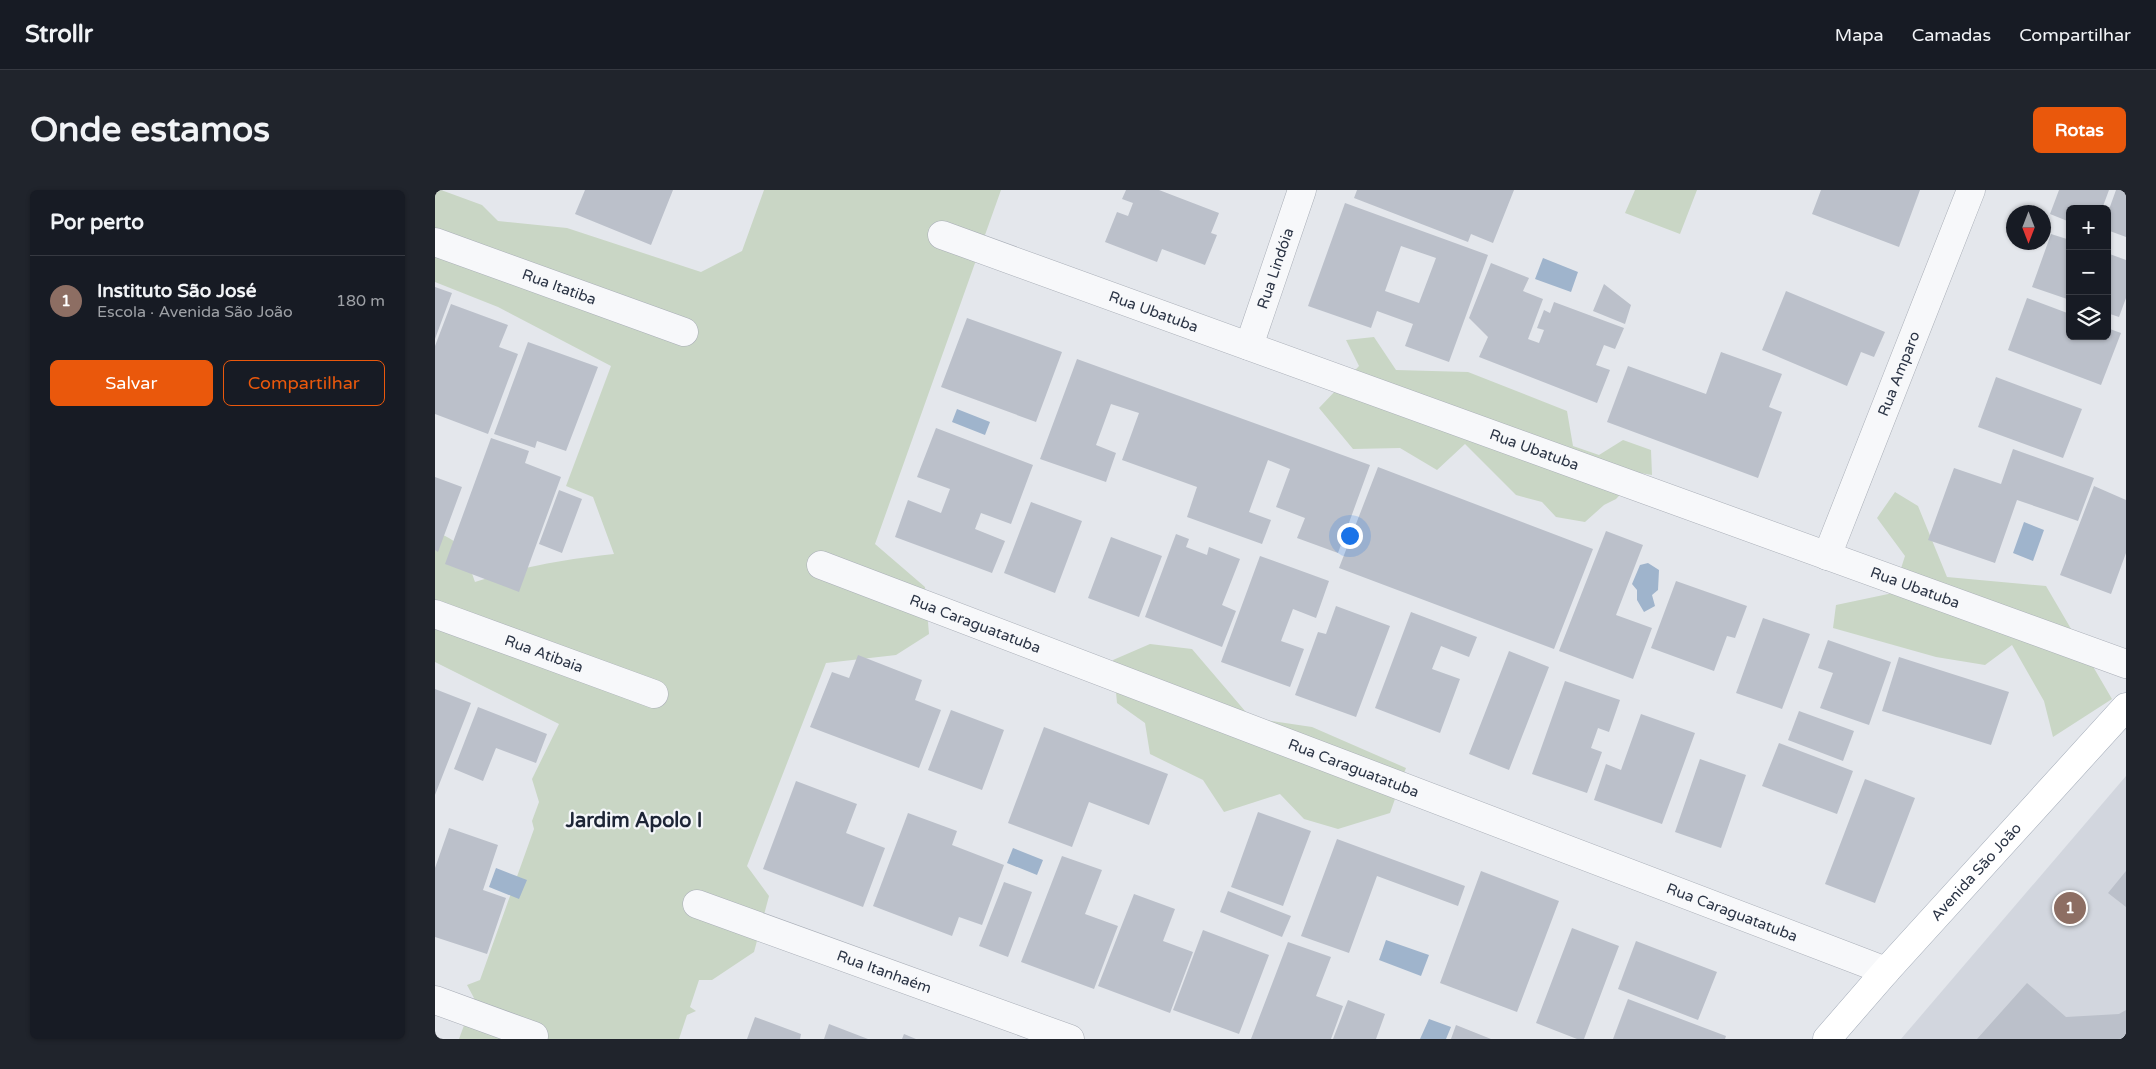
<!DOCTYPE html>
<html lang="pt">
<head>
<meta charset="utf-8">
<style>
  :root { --surface:#171b24; --page:#20242c; --text:#f1f3f6; --muted:#9ea1a6; --line:#363941; --accent:#ea580c }
  body { margin:0; font-family:"Varela Round",sans-serif; background:var(--page); color:var(--text) }
  .controls { position:absolute; right:15px; top:15px; display:grid; overflow:hidden; border-radius:8px; box-shadow:0 1px 4px #0004 }
  .controls button { width:45px; height:45px; display:grid; place-items:center; padding:0; border:0; border-bottom:1px solid var(--line); background:var(--surface); color:var(--text); font:25px sans-serif }
  .compass { position:absolute; left:1571px; top:15px; width:45px; height:45px; border-radius:50%; background:var(--surface); box-shadow:0 1px 4px #0004; rotate:180deg }
  .you { position:absolute; left:914px; top:345px; width:18px; height:18px; margin:-12px; border:4px solid #fff; border-radius:50%; background:#1a73e8; box-shadow:0 0 0 8px #1a73e833 }
  .badge { display:grid; place-items:center; width:32px; height:32px; border-radius:50%; background:var(--accent); color:#fff; font-size:16px; font-weight:700 }
  .pin { position:absolute; translate:-50% -50%; border:2px solid #fff; box-shadow:0 1px 5px #0006 }
  .list { margin:0; padding:0; list-style:none }
  h2 { display:flex; justify-content:space-between; align-items:center; height:65px; margin:0; padding:0 20px; font-size:21px }
  h2 small { font-size:16px; font-weight:400; color:var(--muted) }
  .list li { display:grid; grid-template-columns:32px 1fr auto; gap:15px; align-items:center; box-sizing:border-box; height:90px; padding:0 20px; border-top:1px solid var(--line) }
  .list b { display:block; font-size:19px; white-space:nowrap }
  .list p { margin:0; font-size:16px; white-space:nowrap; color:var(--muted) }
  .list em { font-size:16px; font-style:normal; color:var(--muted) }
  .actions { display:flex; gap:10px; padding:15px 20px }
  .actions a { flex:1; padding:11px 0; border:1px solid var(--accent); border-radius:8px; text-align:center; font-size:18px; color:var(--accent) }
  .actions .main { background:var(--accent); color:#fff }
  .icon { flex:none; width:28px; height:28px; fill:none; stroke:currentColor; stroke-width:2; stroke-linecap:round; stroke-linejoin:round }
  .map { position:relative; flex:none; width:1691px; height:849px; overflow:hidden; border-radius:8px }
  header { display:flex; align-items:center; gap:30px; box-sizing:border-box; height:70px; padding:0 25px; background:var(--surface); border-bottom:1px solid var(--line) }
  header strong { font-size:24px }
  nav { display:flex; gap:28px; margin-inline-start:auto; font-size:18px }
  .intro { display:flex; align-items:center; justify-content:space-between; box-sizing:border-box; height:120px; padding:0 30px }
  h1 { margin:0; font-size:35px }
  .button { padding:12px 22px; border-radius:8px; background:var(--accent); color:#fff; font-size:18px; font-weight:700 }
  main { display:flex; gap:30px; padding:0 30px }
  aside { flex:1; background:var(--surface); border-radius:8px; box-shadow:0 1px 4px #0004 }
  .map>svg:first-child { display:block }
  .built { fill:#d2d6de }
  .green { fill:#c9d6c5 }
  .water { fill:#9fb4cc }
  .building { fill:#bbc0ca; fill-rule:evenodd }
  .lines { fill:none; stroke-linecap:round; stroke-linejoin:round }
  .minor-casing { stroke:#a9aeb7; stroke-width:29 }
  .primary-casing { stroke:#a3abb8; stroke-width:29 }
  .minor { stroke:#f7f8fa; stroke-width:28 }
  .primary { stroke:#fff; stroke-width:28 }
  .labels { text-anchor:middle; dominant-baseline:central; stroke-width:4.5; stroke-linejoin:round; paint-order:stroke }
  .street-label { font-size:15px; fill:#2b3445; stroke:#f4f6f9 }
  .district-label { font-size:20px; font-weight:bold; fill:#1d2536; stroke:#f4f6f9 }
</style>
</head>
<body>
<header>
<strong>Strollr</strong>
<nav><a>Mapa</a><a>Camadas</a><a>Compartilhar</a></nav>
</header>
<div class="intro"><h1>Onde estamos</h1><a class="button">Rotas</a></div>
<main>
<aside>
<h2>Por perto<small></small></h2>
<ul class="list">
<li><span class="badge" style="background:#8d6e63">1</span><div><b>Instituto São José</b><p>Escola · Avenida São João</p></div><em>180 m</em></li>
</ul>
<div class="actions"><a class="main">Salvar</a><a>Compartilhar</a></div>
</aside>
<div class="map">
<svg width="1691" height="849" viewBox="0 0 1691 849">
  <rect width="100%" height="100%" fill="#e4e7ec"/>
  <path class="built" d="M1691 586V849H1466Z"/>
  <path class="green" d="M0 0H6L47 15 63 31 132 38 266 82 307 61 329 0H566L440 354 490 397 494 444 461 465 391 473 312 676 334 706 319 762 277 790H264L255 817 261 821 252 825 244 849H24L39 808 32 795 45 790 99 639 97 631 104 612 97 589 124 534 0 472V342C31 353 30 363 40 392 85 377 131 369 179 364L158 307 131 296 176 176 63 117 0 92Z
    M1200 0H1262L1245 44 1190 23Z
    M939 147 961 180 1033 182 1132 221 1138 256 1164 265 1188 250 1216 260 1217 285 1205 283 1181 309 1169 315 1150 332 1121 327 1107 312 1081 305 1030 254 1002 280 965 258 918 259 884 218 924 176 911 150Z
    M1460 302 1483 316 1512 387 1611 396 1677 509 1618 547 1609 511 1577 455 1550 475 1501 467 1398 438 1401 415 1458 403 1470 366 1442 328Z
    M715 454 757 459 816 528 877 537 971 578 955 623 903 639 869 629 845 604 789 622 768 590 715 564 710 533 682 513 678 470Z"/>
  <path class="water" d="M1108 68 1143 82 1136 102 1100 89Z
    M522 219 555 232 550 245 517 232Z
    M1589 332 1609 340 1598 371 1578 363Z
    M1213 373 1224 380 1223 400 1217 405 1220 416 1209 422 1202 410V400L1197 394 1205 375Z
    M578 658 608 670 602 685 572 673Z
    M61 678 92 690 84 709 54 697Z
    M951 750 994 765 986 786 944 770Z
    M994 829 1016 837 1011 849H985Z"/>
  <path class="building" d="M150 0H238L216 55 140 24Z
    M691 0H724L784 23 776 43 782 45 770 75 727 59 722 72 670 52 682 22 693 26 698 13 687 9Z
    M922 0H1079L1058 53 1036 44 1033 52 919 8Z
    M1386 0H1485L1464 57 1377 24Z
    M1624 0H1674L1667 19H1635V32L1615 24Z
    M1681 0H1691V47L1672 40V25Z
    M910 13 1053 65 1014 172 970 156 978 134 942 121 936 138 873 116ZM966 56 1001 68 984 113 950 101Z
    M1616 44 1635 50V110L1597 97Z
    M1672 63 1691 70V108L1684 127 1672 123Z
    M1056 73 1094 88 1088 101 1108 109 1093 149 1104 153 1109 140 1102 138 1109 120 1115 123 1119 112 1189 138 1180 159 1169 155 1161 175 1175 180 1162 213 1044 167 1053 147 1034 128Z
    M1169 94 1196 115 1190 134 1158 121Z
    M0 97 17 103 0 149Z
    M1351 101 1450 142 1439 167 1426 162 1412 196 1327 160Z
    M1592 108 1635 124V146H1672V138L1686 143 1666 195 1573 160Z
    M16 114 73 135 64 157 83 164 53 244 0 224V156Z
    M532 128 627 162 601 232 506 197Z
    M93 152 163 177 131 261 102 251 100 258 59 244Z
    M1286 162 1347 184 1334 217 1347 222 1323 288 1172 232 1193 176 1271 204Z
    M642 169 935 275 903 363 862 348 870 328 841 317 855 279 833 270 814 322 836 330 827 354 752 327 762 297 687 270 704 223 676 214 661 255 681 263 671 292 605 269Z
    M1561 187 1647 219 1628 268 1543 237Z
    M501 238 598 275 576 334 546 323 540 339 570 351 557 383 460 347 473 310 506 323 515 299 482 287Z
    M56 248 94 261 90 273 126 287 84 402 10 374Z
    M1578 259 1659 288 1643 331 1582 310 1560 373 1493 350 1519 278 1566 294Z
    M943 277 1158 359 1119 459 904 378Z
    M0 287 27 297 3 362 0 360Z
    M1659 296 1691 310V363L1676 404 1625 385Z
    M124 300 147 309 127 363 104 354Z
    M596 312 647 331 620 403 569 383Z
    M1171 341 1208 355 1181 425 1217 438 1198 489 1124 461Z
    M741 344 754 349 751 357 772 365 774 357 805 369 787 415 801 421 787 457 710 427Z
    M676 347 727 366 704 427 653 408Z
    M825 366 894 391 881 428 858 419 846 451 869 459 855 497 786 472Z
    M1241 391 1312 416 1300 448 1292 446 1279 481 1216 458Z
    M901 416 955 436 921 527 860 505 883 442 891 444Z
    M976 422 1042 447 1034 467 1006 456 997 479 1025 489 1005 543 940 518Z
    M1328 428 1375 444 1347 519 1301 503Z
    M1393 450 1456 472 1434 535 1385 518 1398 483 1383 478Z
    M1074 461 1114 477 1074 580 1034 564Z
    M423 465 487 490 480 510 506 520 484 578 375 537 397 482 414 488Z
    M1464 467 1574 502 1556 555 1447 521Z
    M1130 491 1185 510 1174 542 1163 538 1156 558 1167 562 1152 603 1097 584Z
    M0 499 36 513 0 605Z
    M43 517 112 544 101 573 61 558 48 591 19 579Z
    M516 520 569 540 547 600 493 580Z
    M1364 521 1419 541 1408 571 1353 550Z
    M1206 524 1260 543 1227 634 1159 610 1171 574 1186 580Z
    M609 537 733 584 714 635 654 612 637 657 573 633Z
    M1344 553 1418 581 1402 624 1327 596Z
    M1265 569 1311 585 1286 658 1240 642Z
    M1430 589 1480 608 1440 713 1390 694Z
    M361 591 422 614 411 643 450 658 428 717 328 679Z
    M823 622 876 641 848 716 796 697Z
    M473 623 522 641 517 655 569 675 547 735 524 727 517 746 438 716Z
    M14 638 63 655 48 700 71 708 52 764 0 747V678Z
    M902 649 1030 696 1023 716 942 686 914 763 866 746Z
    M627 666 667 680 650 724 683 736 659 799 586 772Z
    M1046 681 1124 711 1082 822 1005 793Z
    M1691 681V717L1673 703Z
    M569 692 597 702 573 767 544 756Z
    M793 701 856 726 847 747 785 722Z
    M699 704 740 719 728 751 758 762 735 823 663 796Z
    M1137 738 1184 756 1149 849H1142L1101 833Z
    M768 740 834 765 804 844 738 820Z
    M1201 751 1282 782 1263 830 1183 799Z
    M853 752 896 767 881 806 908 816 896 849H816Z
    M1592 793 1631 827 1684 824 1691 820V849H1542Z
    M1193 809 1291 846 1290 849H1178Z
    M913 810 950 824 941 849H898Z
    M320 827 366 844 365 849H312Z
    M394 834 433 849H389Z
    M1021 835 1056 849H1016Z
    M469 844 481 849H467Z"/>
  <g class="lines">
    <defs>
      <g id="minor">
        <path id="s1" d="M507 45 1691 474"/>
        <path id="s2" d="M0 52 249 142"/>
        <path id="s3" d="M814 156 867 0"/>
        <path id="s4" d="M1392 366 1536 0"/>
        <path id="s5" d="M386 375 1451 781"/>
        <path id="s6" d="M0 424 219 504"/>
        <path id="s7" d="M262 714 635 849"/>
        <path d="M0 810 99 846"/>
      </g>
      <g id="primary">
        <path id="s8" d="M1392 849 1451 781 1691 517"/>
      </g>
    </defs>
    <use href="#minor" class="minor-casing"/>
    <use href="#primary" class="primary-casing"/>
    <use href="#minor" class="minor"/>
    <use href="#primary" class="primary"/>
  </g>
  <g class="labels">
    <g class="street-label">
      <text stroke="none"><textPath href="#s3" startOffset="82">Rua Lindóia</textPath></text>
      <text stroke="none"><textPath href="#s2" startOffset="132">Rua Itatiba</textPath></text>
      <text stroke="none"><textPath href="#s1" startOffset="225">Rua Ubatuba</textPath></text>
      <text stroke="none"><textPath href="#s4" startOffset="196">Rua Amparo</textPath></text>
      <text stroke="none"><textPath href="#s1" startOffset="630">Rua Ubatuba</textPath></text>
      <text stroke="none"><textPath href="#s1" startOffset="1035">Rua Ubatuba</textPath></text>
      <text stroke="none"><textPath href="#s5" startOffset="165">Rua Caraguatatuba</textPath></text>
      <text stroke="none"><textPath href="#s6" startOffset="116">Rua Atibaia</textPath></text>
      <text stroke="none"><textPath href="#s5" startOffset="570">Rua Caraguatatuba</textPath></text>
      <text stroke="none"><textPath href="#s8" startOffset="224">Avenida São João</textPath></text>
      <text stroke="none"><textPath href="#s5" startOffset="975">Rua Caraguatatuba</textPath></text>
      <text stroke="none"><textPath href="#s7" startOffset="199">Rua Itanhaém</textPath></text>
    </g>
    <g class="district-label">
      <text x="199" y="631">Jardim Apolo I</text>
    </g>
  </g>
</svg>
<div class="controls">
<button>+</button>
<button>−</button>
<button><svg class="icon" aria-label="layers" viewBox="0 0 24 24"><path d="M12 4l9 5-9 5-9-5zM3 14l9 5 9-5"/></svg></button>
</div>
<svg class="compass" viewBox="-18 -18 36 36"><path d="M0-13l5 13h-10z" fill="#e53935"/><path d="M0 13l5-13h-10z" fill="#9ea1a6"/></svg>
<div class="you"></div>
<div class="pin badge" style="left:1635px;top:718px;background:#8d6e63">1</div>
</div>
</main>
</body>
</html>
